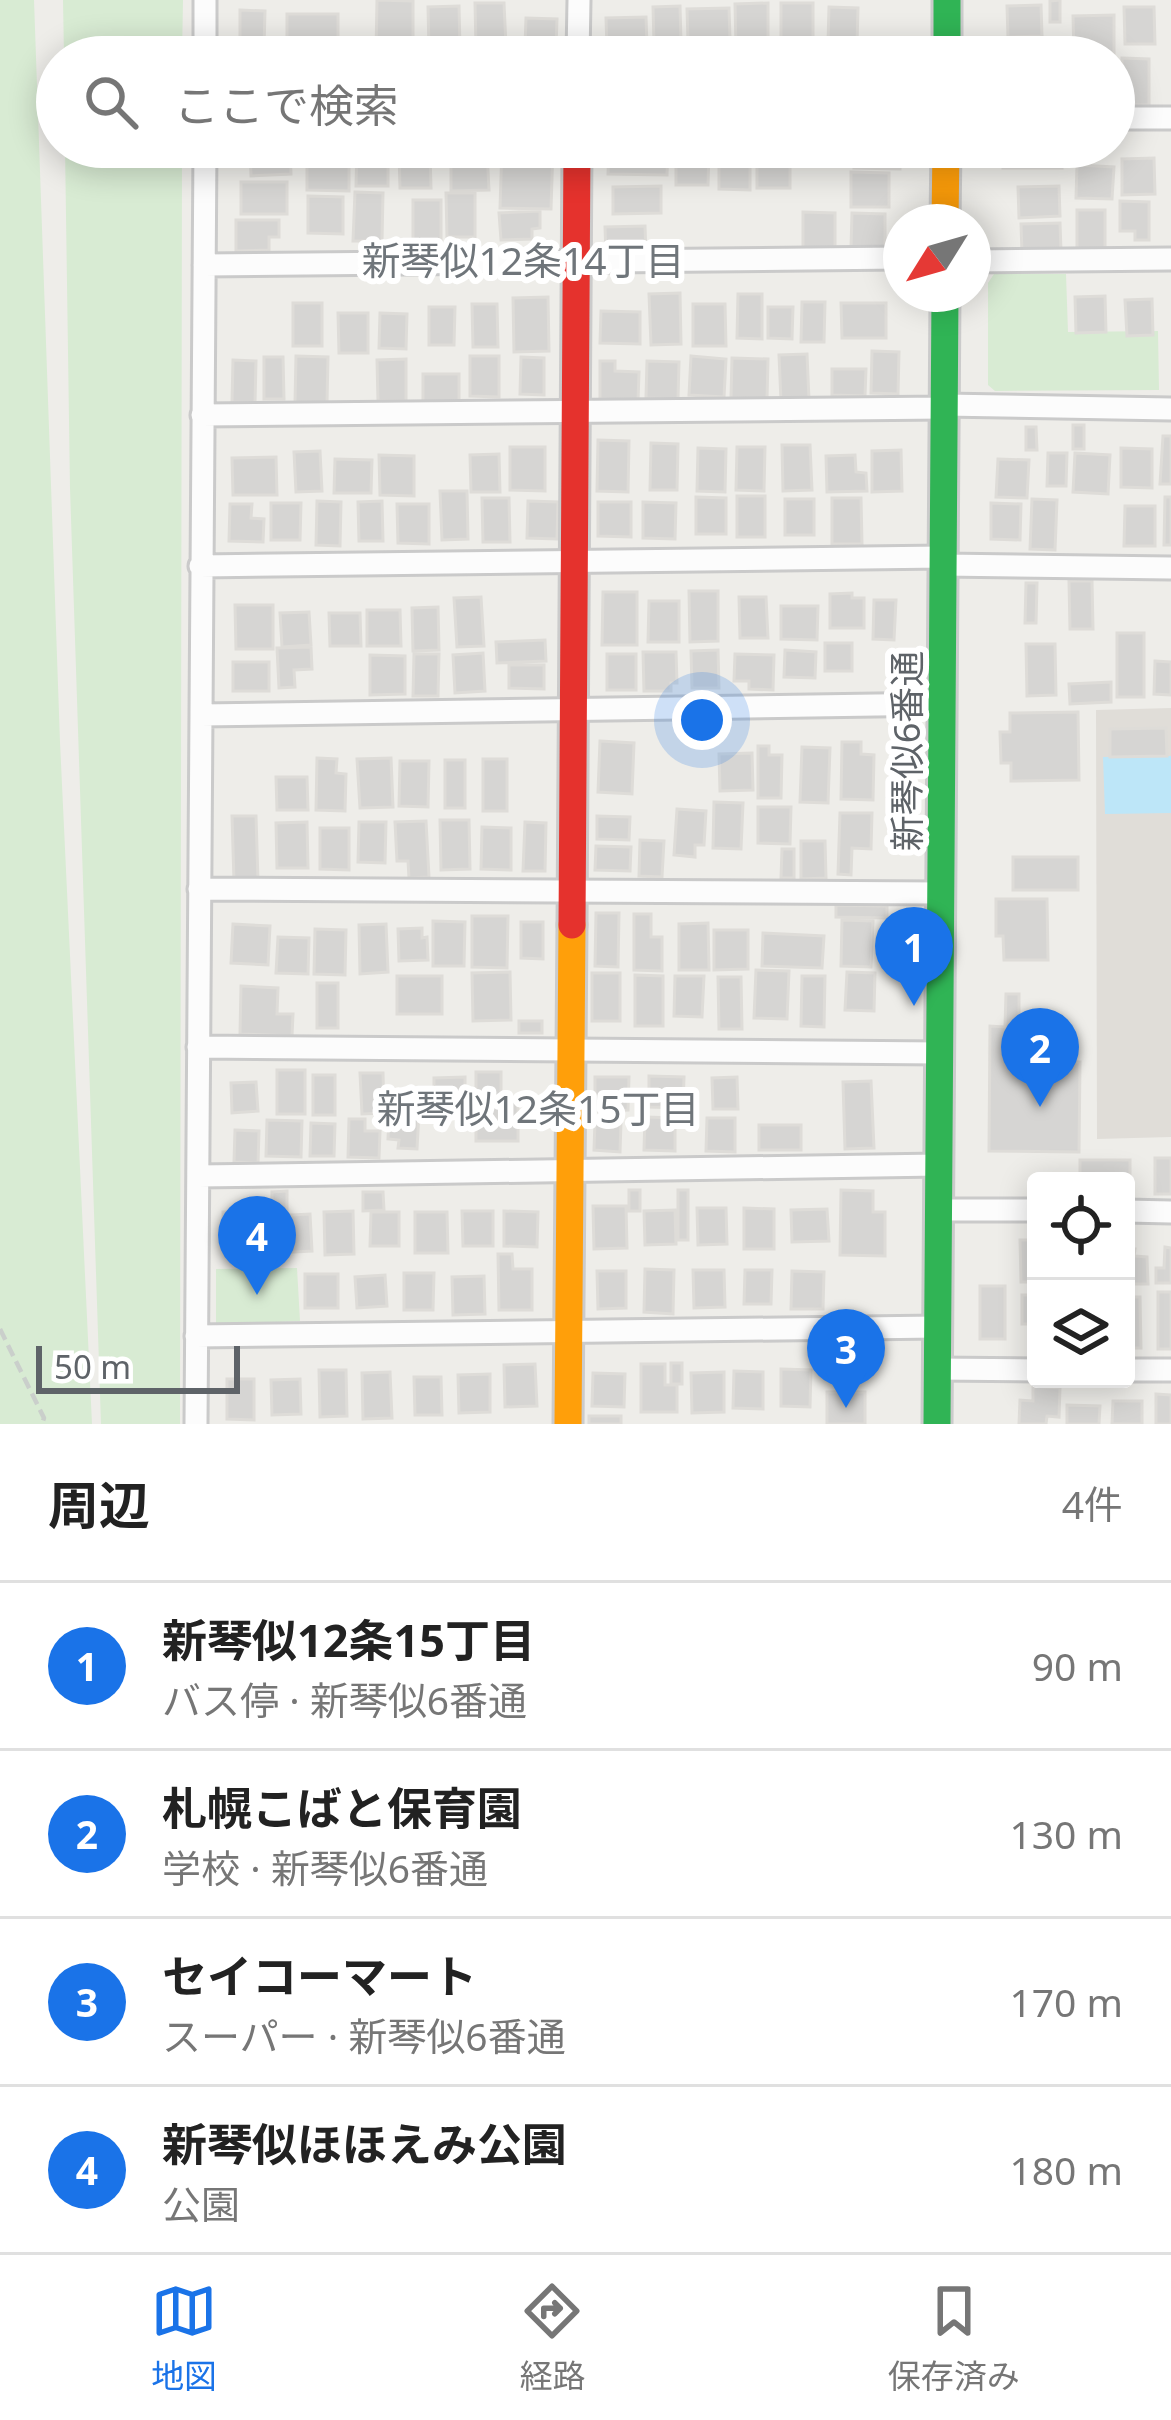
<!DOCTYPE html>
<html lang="ja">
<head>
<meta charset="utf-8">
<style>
  :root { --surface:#fff; --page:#f2f2f2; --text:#222; --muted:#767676; --line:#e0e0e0; --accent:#1a73e8 }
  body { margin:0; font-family:"Noto Sans","Noto Sans JP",sans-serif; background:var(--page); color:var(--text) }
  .controls { position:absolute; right:36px; bottom:36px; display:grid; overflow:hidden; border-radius:12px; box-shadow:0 6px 30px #0003 }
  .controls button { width:108px; height:108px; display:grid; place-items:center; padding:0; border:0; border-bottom:3px solid var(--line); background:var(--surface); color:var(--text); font:60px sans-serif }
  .compass { position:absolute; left:883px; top:204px; width:108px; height:108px; border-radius:50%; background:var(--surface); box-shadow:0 6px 30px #0003; rotate:233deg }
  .scale { position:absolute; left:36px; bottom:30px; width:204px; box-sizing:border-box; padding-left:12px; border:6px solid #5e6368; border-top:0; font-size:33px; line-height:42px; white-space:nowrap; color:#5e6368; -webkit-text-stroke:9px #fff; paint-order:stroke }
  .you { position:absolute; left:702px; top:720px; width:42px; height:42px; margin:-30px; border:9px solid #fff; border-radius:50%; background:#1a73e8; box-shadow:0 0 0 18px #1a73e833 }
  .badge { display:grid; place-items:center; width:78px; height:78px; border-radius:50%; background:var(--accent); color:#fff; font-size:39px; font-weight:700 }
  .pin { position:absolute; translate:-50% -99px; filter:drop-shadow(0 3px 6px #0008) }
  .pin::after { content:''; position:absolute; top:63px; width:42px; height:36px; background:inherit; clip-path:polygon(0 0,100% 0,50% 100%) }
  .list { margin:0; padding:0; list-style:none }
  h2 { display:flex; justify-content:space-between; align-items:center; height:156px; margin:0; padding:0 48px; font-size:51px }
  h2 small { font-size:39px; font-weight:400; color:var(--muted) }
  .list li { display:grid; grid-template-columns:78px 1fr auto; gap:36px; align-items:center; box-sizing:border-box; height:168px; padding:0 48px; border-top:3px solid var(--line) }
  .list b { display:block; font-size:45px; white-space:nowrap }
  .list p { margin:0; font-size:39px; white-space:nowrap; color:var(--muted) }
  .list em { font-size:39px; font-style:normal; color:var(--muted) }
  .icon { flex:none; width:66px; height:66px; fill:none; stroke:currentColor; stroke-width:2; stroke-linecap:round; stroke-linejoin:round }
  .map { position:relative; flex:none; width:1171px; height:1424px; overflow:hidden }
  .search { position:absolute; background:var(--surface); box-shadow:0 6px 30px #0003; left:36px; right:36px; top:36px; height:132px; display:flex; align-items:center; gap:30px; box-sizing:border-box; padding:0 42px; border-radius:66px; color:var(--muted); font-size:45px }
  .sheet { height:828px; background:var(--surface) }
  nav { display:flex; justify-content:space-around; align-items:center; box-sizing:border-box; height:168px; border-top:3px solid var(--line); background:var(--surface); font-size:33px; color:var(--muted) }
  nav a { display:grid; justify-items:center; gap:6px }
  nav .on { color:var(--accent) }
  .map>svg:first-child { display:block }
  .education { fill:#e0ddd8 }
  .green { fill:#d8ebd3 }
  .water { fill:#bde6f8 }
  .building { fill:#d6d5d3; stroke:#dedcd8; stroke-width:3 }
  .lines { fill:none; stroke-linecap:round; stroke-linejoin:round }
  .street-casing { stroke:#cacaca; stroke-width:27 }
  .fast-casing { stroke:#cbcbcb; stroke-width:33 }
  .slow-casing { stroke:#cbcbcb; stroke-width:33 }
  .jam-casing { stroke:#cbcbcb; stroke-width:33 }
  .path { stroke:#cacfcb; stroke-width:4.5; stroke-dasharray:12 6; stroke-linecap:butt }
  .street { stroke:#fcfcfc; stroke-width:21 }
  .fast { stroke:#30b455; stroke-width:27 }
  .slow { stroke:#ff9f0a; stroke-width:27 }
  .jam { stroke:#e5322d; stroke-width:27 }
  .labels { text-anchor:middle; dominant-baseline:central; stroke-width:12; stroke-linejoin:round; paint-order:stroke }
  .street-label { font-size:36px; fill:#5e6368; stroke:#fff }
  .neighbourhood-label { font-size:39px; fill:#6f757a; stroke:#fff }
</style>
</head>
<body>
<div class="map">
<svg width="1171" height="1424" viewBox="0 0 1171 1424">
  <rect width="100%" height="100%" fill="#eeede9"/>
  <path class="education" d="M1171 708V1137L1097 1139 1096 710Z"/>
  <path class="green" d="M0 0H34L60 742 92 1424H0Z
    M63 0H183L182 57H64Z
    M65 147H182L180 1424H101L70 488Z
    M994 274H1066L1068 332 1158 331 1159 390 995 391 988 385V283Z
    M297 1268 300 1321 216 1325V1269Z"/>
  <path class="water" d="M1171 756V813L1105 814 1103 757Z"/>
  <path class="building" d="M377 0 413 1V53H376Z
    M1060 0V22H1050V1Z
    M475 3H504L506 46 476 47Z
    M768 3V47H736L735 4Z
    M781 3H813V44H781Z
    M1041 5 1042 36 1008 37 1007 6Z
    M459 6 460 49H429L428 7Z
    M680 6 681 42 654 43 653 7Z
    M829 7 858 8 857 44 828 43Z
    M1124 7H1154L1155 44H1125Z
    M729 8 730 39 688 40 687 9Z
    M240 10 265 11 264 47 240 46Z
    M287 14H338V42L287 41Z
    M1114 15V53H1074L1073 16Z
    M646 17 647 46 607 48 606 18Z
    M526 18 557 19 556 47 525 46Z
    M1122 58 1149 59V105H1122Z
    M250 147H290L291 174 251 176Z
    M357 147 388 148V186H356Z
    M502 147H553L551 209 500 208Z
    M609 147H668L667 175 608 174Z
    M757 147H790V188H757Z
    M855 147H901L900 169 854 168Z
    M1003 147H1062V168H1003Z
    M487 151 489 190 451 191V152Z
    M676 151H709L708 185H676Z
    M399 153H430L431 188H400Z
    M307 154H349V191L307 190Z
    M719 155H750V190L719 189Z
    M1154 158 1155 194 1122 195V159Z
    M1077 165 1114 167 1112 199 1076 198Z
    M851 172 889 173V207H851Z
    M241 182H287V214H241Z
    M661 186V213L613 214V187Z
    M1059 186 1060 216 1019 218 1018 187Z
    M355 192 383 193 382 241H353Z
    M446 193H475V237H447Z
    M308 196 343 197V234L308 233Z
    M413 200H441V241L413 240Z
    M1120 201 1149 202V240H1135V231H1120Z
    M1077 210H1105V250H1077Z
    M540 211V228L532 229V239L501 240 499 213Z
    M803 212 835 213V250H803Z
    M852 213 885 214V249L851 248Z
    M236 220H279V237H269V250L236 251Z
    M1060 223 1061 251 1022 253 1021 224Z
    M645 226 646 255H606L605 227Z
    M680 293 681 344 651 345 649 294Z
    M738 294H762V339L737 338Z
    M1105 296 1106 332 1076 333 1075 297Z
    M548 297 549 351 514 352 513 298Z
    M1152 299 1153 335 1127 336 1125 300Z
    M802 302H825L824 342H801Z
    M293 303H322V346H293Z
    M841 303H886V338H842Z
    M472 304H497L498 347H473Z
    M693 304H725L726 346H693Z
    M429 307H455L454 345H429Z
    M768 307H793L792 339 768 338Z
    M601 311 640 312V344L600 343Z
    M338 313H368V353H339Z
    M380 313 407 314 406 349 379 348Z
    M872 351 899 352 898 394 871 393Z
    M807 354 809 400 781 401 779 355Z
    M296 356 328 357 327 403H295Z
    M470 356H499V397L470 396Z
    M691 356 726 359 724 397 689 395Z
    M264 357H283L284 399H264Z
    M521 357 544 358V395L520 394Z
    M732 358 768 359 767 399 731 398Z
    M406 359V401H378L377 360Z
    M233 360 256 361 255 403 232 402Z
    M600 361H615V371L639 372 638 401 600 399Z
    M647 361 679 362 678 399 646 398Z
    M832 369H866L865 396 832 395Z
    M423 374H459V402H423Z
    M1073 425H1084V449H1073Z
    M1026 427H1036L1037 450H1026Z
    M1163 436H1171V484H1160Z
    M598 440 629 441 628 492 597 491Z
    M651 443 678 444 677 490H650Z
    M782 445H810L812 490 783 491Z
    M510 447H545V491L510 490Z
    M737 447H765L764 491 736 490Z
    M698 448 726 449 725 492 697 491Z
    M1121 448 1152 449V488L1121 487Z
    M901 450 902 491 872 492V451Z
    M320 451 322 491 296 492 294 452Z
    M1048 453H1067L1066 486H1047Z
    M1075 453 1110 455 1108 494 1073 492Z
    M499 454 500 492H471L470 455Z
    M379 455 414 456V496L380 495Z
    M855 455 856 472 866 473 867 491 827 492 826 456Z
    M276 457 277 495H233L232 458Z
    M335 459 372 460 371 493H334Z
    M998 459 1029 460 1027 498 996 497Z
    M440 491H467L468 539 442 540Z
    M737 496H765V537H737Z
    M696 497 726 498V534H696Z
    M1165 497H1171V545H1164Z
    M482 498H509L510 542H483Z
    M832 498H861L862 544H832Z
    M785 499H814V535H785Z
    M1032 499 1057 500 1055 550 1030 549Z
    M317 501 341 502 340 546 316 545Z
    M382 501 383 541H359L358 502Z
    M528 501 558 502 557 539 527 538Z
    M598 502H631V537L598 536Z
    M643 502 676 503 675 539 643 538Z
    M271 503H301L300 540H271Z
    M991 503 1021 504 1020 540 991 539Z
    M230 504H252L251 518 264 519 263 542 229 541Z
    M397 504H429V544L398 543Z
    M1125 506H1155V546H1124Z
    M1069 581H1092L1093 629H1070Z
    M1026 583H1037L1036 623H1025Z
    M689 591H718V641L690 642Z
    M603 592H637V645H602Z
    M852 593V598H864V628H830V594Z
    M481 597 484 646 457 647 454 598Z
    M739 597H766L768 638H740Z
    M874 600H896L894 640 873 639Z
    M649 601H679V642H648Z
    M235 605H273V649H236Z
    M781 606H818L817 640 781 639Z
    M438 607 439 650 413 651 412 608Z
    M367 610H400L401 646H367Z
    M309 612 311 645 282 647 280 613Z
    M329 613H360L361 646H330Z
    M1117 633H1144V697H1117Z
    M545 640 546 661 497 663 496 642Z
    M825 643H852V671H825Z
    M1026 644H1055L1056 695 1027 696Z
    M311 647 312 669 294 670 295 687 279 688 277 648Z
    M718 650 719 688H692L691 651Z
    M785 650 816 652 815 678 784 677Z
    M643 652H676L677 683H671V691H644Z
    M483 653 485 691 455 693 453 655Z
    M414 654H439L438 696H413Z
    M607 654H636V690H607Z
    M735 654 774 655 773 690 749 689V681H734Z
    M370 655 405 656V694L370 695Z
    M1155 661 1171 662V695L1154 694Z
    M233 662H269V691H233Z
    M509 665H544V689L509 688Z
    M1111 682V702L1070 704 1069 684Z
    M1078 712 1079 780 1011 781V763H1001L1000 732H1010V713Z
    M1166 728 1167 756 1110 757V729Z
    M600 741 634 743 632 794 598 792Z
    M842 742H861V754L874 755 873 800 841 799Z
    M758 746H769V755H782L781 798H758Z
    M802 747 830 748 828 803 800 802Z
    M752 753 753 790 720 791 719 754Z
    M317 758 337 759 336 773 346 774 345 811 316 810Z
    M391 758 393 807 360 808 357 759Z
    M483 759H507V811H483Z
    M445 760H465V808H445Z
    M400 761H429L428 807 399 806Z
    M276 777H307L308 810H277Z
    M714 802 743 803 741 849 713 848Z
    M758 807H791L790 844 758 843Z
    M677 809 706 811 704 845H695V857L674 855Z
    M840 813H872L871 849 852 848 851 875 838 874Z
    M232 816H256L258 881H234Z
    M597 816 630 817 629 840 597 839Z
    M440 820H469L470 869 441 870Z
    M426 821 429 877 409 878 408 861H397L395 822Z
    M307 822 308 868H277L276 823Z
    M359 822H386L385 863 358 862Z
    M525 822 546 823 545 871H523Z
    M482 827 511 828V870L481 869Z
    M320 828H349V870L320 869Z
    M640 840 664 841 662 877 639 876Z
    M801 841H825L826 878 801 879Z
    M596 846 631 847 630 871 595 870Z
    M782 849H794V878H781Z
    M1013 857H1078V890H1013Z
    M996 899H1047L1048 960H1004L1003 936H996Z
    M836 905 887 906V918L836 917Z
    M596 913H619L618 967 595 966Z
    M634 914H651V937H662V971L634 970Z
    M472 916H508L507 968 472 967Z
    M842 920 873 921 871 967 841 966Z
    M433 921 465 922 464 966H433Z
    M521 922H543V959L521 958Z
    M708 923 709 970H679V924Z
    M233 924 270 926 268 965 231 963Z
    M386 924 388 972 360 974 359 925Z
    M422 928V938L427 937 428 960 399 961 398 929Z
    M315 929 346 930 345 975 314 974Z
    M714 930H748V969L714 970Z
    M763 933 824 936 822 968 762 966Z
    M278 937 309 938 308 974 276 973Z
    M756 970 789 971 787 1019 754 1018Z
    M510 972 511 1020 473 1021 472 973Z
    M847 972 875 973 874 1011 845 1010Z
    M592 973H620V1021H592Z
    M635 975 663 976V1026H635Z
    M397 976H442V1014H397Z
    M675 976H704L702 1017 674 1016Z
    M802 976H825L824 1027 801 1026Z
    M718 977H741L742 1029H719Z
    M317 983H338V1028H317Z
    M241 986 278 988 277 1014H293L292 1036 240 1034Z
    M1006 994H1019V1061L1080 1062 1079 1152 989 1151 990 1026 1005 1027Z
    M519 1021H542V1033H519Z
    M277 1070H305V1114H277Z
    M476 1072H501V1098L518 1097V1141H476Z
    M360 1073H383L384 1113 362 1114Z
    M313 1075H335V1115H313Z
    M649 1076 684 1077 683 1108 649 1107Z
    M465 1077V1107L434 1108V1078Z
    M595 1077H629L628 1110 595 1111Z
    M737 1077 738 1109H713L712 1078Z
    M871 1081 874 1148 845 1149 843 1082Z
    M256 1082 258 1111 232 1113 231 1083Z
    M390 1093 420 1095 417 1149 398 1148 399 1140 388 1139Z
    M645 1117 675 1118V1151L644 1150Z
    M707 1118H735V1152L706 1151Z
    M349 1119H365V1131H380L379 1158 348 1157Z
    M267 1120 302 1121 301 1157 266 1156Z
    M595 1121 621 1122 620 1152 594 1150Z
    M311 1123 335 1124 334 1156H310Z
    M759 1125H801V1150H759Z
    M235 1130 259 1131 258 1163 234 1162Z
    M1155 1158H1171V1194H1155Z
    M1080 1160H1130V1194H1126V1181H1080Z
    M629 1190H640V1211H629Z
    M678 1190H688V1240H678Z
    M841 1190 873 1191V1212H885V1256L840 1255Z
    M287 1191V1213L272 1212V1192Z
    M363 1192H383L384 1210 363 1211Z
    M593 1206H626L627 1248 594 1249Z
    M697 1208H726L727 1244 698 1245Z
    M744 1208 774 1209V1249H744Z
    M827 1209 829 1241 792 1242 791 1210Z
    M675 1210 676 1244 645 1245 644 1211Z
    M261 1211 263 1251 224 1252 223 1212Z
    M353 1211 354 1254 325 1255 324 1212Z
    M462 1211H493V1246H463Z
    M504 1211 538 1212 537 1247 504 1246Z
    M371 1212H399V1246H370Z
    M415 1212H447L448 1253H415Z
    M310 1214 312 1251 274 1253 272 1216Z
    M1020 1240H1036V1282H1021Z
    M1165 1247 1171 1248V1283H1156V1268H1164Z
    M1126 1249H1135L1134 1256 1147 1257 1148 1284H1126Z
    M498 1254H512L513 1269H532V1310H499Z
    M645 1269 674 1270 673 1314 644 1312Z
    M693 1270H724L725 1307 694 1308Z
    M745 1270H772L771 1304H744Z
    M597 1271H626V1308L598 1309Z
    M792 1271 824 1272 823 1309H791Z
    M404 1273H434L433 1310H404Z
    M305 1274H338V1308H305Z
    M385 1275 387 1306 357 1308 355 1277Z
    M484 1276 485 1314 453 1315 452 1277Z
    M980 1286H1005V1339H980Z
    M1158 1292H1171V1349H1158Z
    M1022 1295H1036V1333L1031 1332 1030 1324H1022Z
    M1126 1297H1140L1141 1348H1126Z
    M671 1363H682V1384H671Z
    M535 1364 537 1406 505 1407 504 1365Z
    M641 1364H665V1385H677V1412H641Z
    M781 1369 811 1370 810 1407 781 1406Z
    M319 1370H346L347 1416 320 1417Z
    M734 1371 763 1372V1409L733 1408Z
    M390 1372 392 1418 363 1419 362 1373Z
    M724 1372V1412L692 1413 691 1373Z
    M593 1373 625 1374 624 1407 592 1406Z
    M490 1374V1412L459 1413 458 1375Z
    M414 1377H441L442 1415H415Z
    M227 1379H254V1420L227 1419Z
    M300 1379 301 1414 272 1415 271 1380Z
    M1033 1386 1060 1388 1059 1417 1047 1416 1046 1424H1019L1020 1400 1033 1401Z
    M827 1392H865V1424H827Z
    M1156 1394 1171 1395V1424H1156Z
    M1113 1401H1142V1424H1112Z
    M1067 1405 1100 1406 1099 1424H1067Z
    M589 1416H621V1424H589Z"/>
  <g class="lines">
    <defs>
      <path id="street" d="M205 0V57
        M578 57 579 0
        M1114 118H1171
        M973 261 1171 259
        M204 265 901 258
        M944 405 1171 409
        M202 415 944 408
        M943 565 1171 568
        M200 566 943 557
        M201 715 942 704
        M199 889 941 893
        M198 1047 940 1053
        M198 1176 939 1165
        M939 1210H1036
        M1126 1211 1171 1212
        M196 1336 938 1327
        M937 1369 1036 1370
        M1126 1370H1171
        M196 1424 205 147"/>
      <path id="fast" d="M947 0V57
        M937 1424 945 294"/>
      <path id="slow" d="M945 222 946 147
        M568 1424 572 925"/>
      <path id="jam" d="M572 925 577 147"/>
    </defs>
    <use href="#street" class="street-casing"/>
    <use href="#fast" class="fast-casing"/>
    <use href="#slow" class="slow-casing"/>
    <use href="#jam" class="jam-casing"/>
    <path class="path" d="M0 1329 44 1418 42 1424"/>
    <use href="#street" class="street"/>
    <use href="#fast" class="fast"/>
    <use href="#slow" class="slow"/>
    <use href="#jam" class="jam"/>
  </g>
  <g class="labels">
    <g class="street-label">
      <text transform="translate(906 751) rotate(-90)">新琴似6番通</text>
    </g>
    <g class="neighbourhood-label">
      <text x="523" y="259">新琴似12条14丁目</text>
      <text x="538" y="1107">新琴似12条15丁目</text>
    </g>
  </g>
</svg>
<div class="controls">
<button><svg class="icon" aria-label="locate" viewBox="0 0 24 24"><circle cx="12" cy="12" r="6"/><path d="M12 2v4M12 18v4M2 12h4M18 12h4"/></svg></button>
<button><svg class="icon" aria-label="layers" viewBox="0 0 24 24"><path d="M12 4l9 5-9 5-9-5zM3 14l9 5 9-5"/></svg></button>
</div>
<svg class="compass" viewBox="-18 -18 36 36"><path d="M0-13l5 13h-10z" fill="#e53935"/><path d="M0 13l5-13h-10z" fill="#767676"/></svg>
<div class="scale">50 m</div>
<div class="you"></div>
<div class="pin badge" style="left:914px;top:1006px">1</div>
<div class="pin badge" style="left:1040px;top:1107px">2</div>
<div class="pin badge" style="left:846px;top:1408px">3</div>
<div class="pin badge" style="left:257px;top:1295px">4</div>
<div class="search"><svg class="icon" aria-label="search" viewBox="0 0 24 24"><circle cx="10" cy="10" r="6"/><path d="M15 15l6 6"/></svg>ここで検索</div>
</div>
<section class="sheet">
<h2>周辺<small>4件</small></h2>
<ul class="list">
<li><span class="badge">1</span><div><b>新琴似12条15丁目</b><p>バス停 · 新琴似6番通</p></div><em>90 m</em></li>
<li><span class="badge">2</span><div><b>札幌こばと保育園</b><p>学校 · 新琴似6番通</p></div><em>130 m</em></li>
<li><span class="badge">3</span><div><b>セイコーマート</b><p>スーパー · 新琴似6番通</p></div><em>170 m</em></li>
<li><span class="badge">4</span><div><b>新琴似ほほえみ公園</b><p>公園</p></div><em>180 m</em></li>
</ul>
</section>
<nav>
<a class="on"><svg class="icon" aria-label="map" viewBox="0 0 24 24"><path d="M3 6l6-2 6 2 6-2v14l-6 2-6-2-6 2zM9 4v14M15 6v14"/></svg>地図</a>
<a><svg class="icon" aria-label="directions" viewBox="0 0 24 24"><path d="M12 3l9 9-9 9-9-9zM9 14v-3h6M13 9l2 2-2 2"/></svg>経路</a>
<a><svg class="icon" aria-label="saved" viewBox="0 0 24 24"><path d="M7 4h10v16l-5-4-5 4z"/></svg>保存済み</a>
</nav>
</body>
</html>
